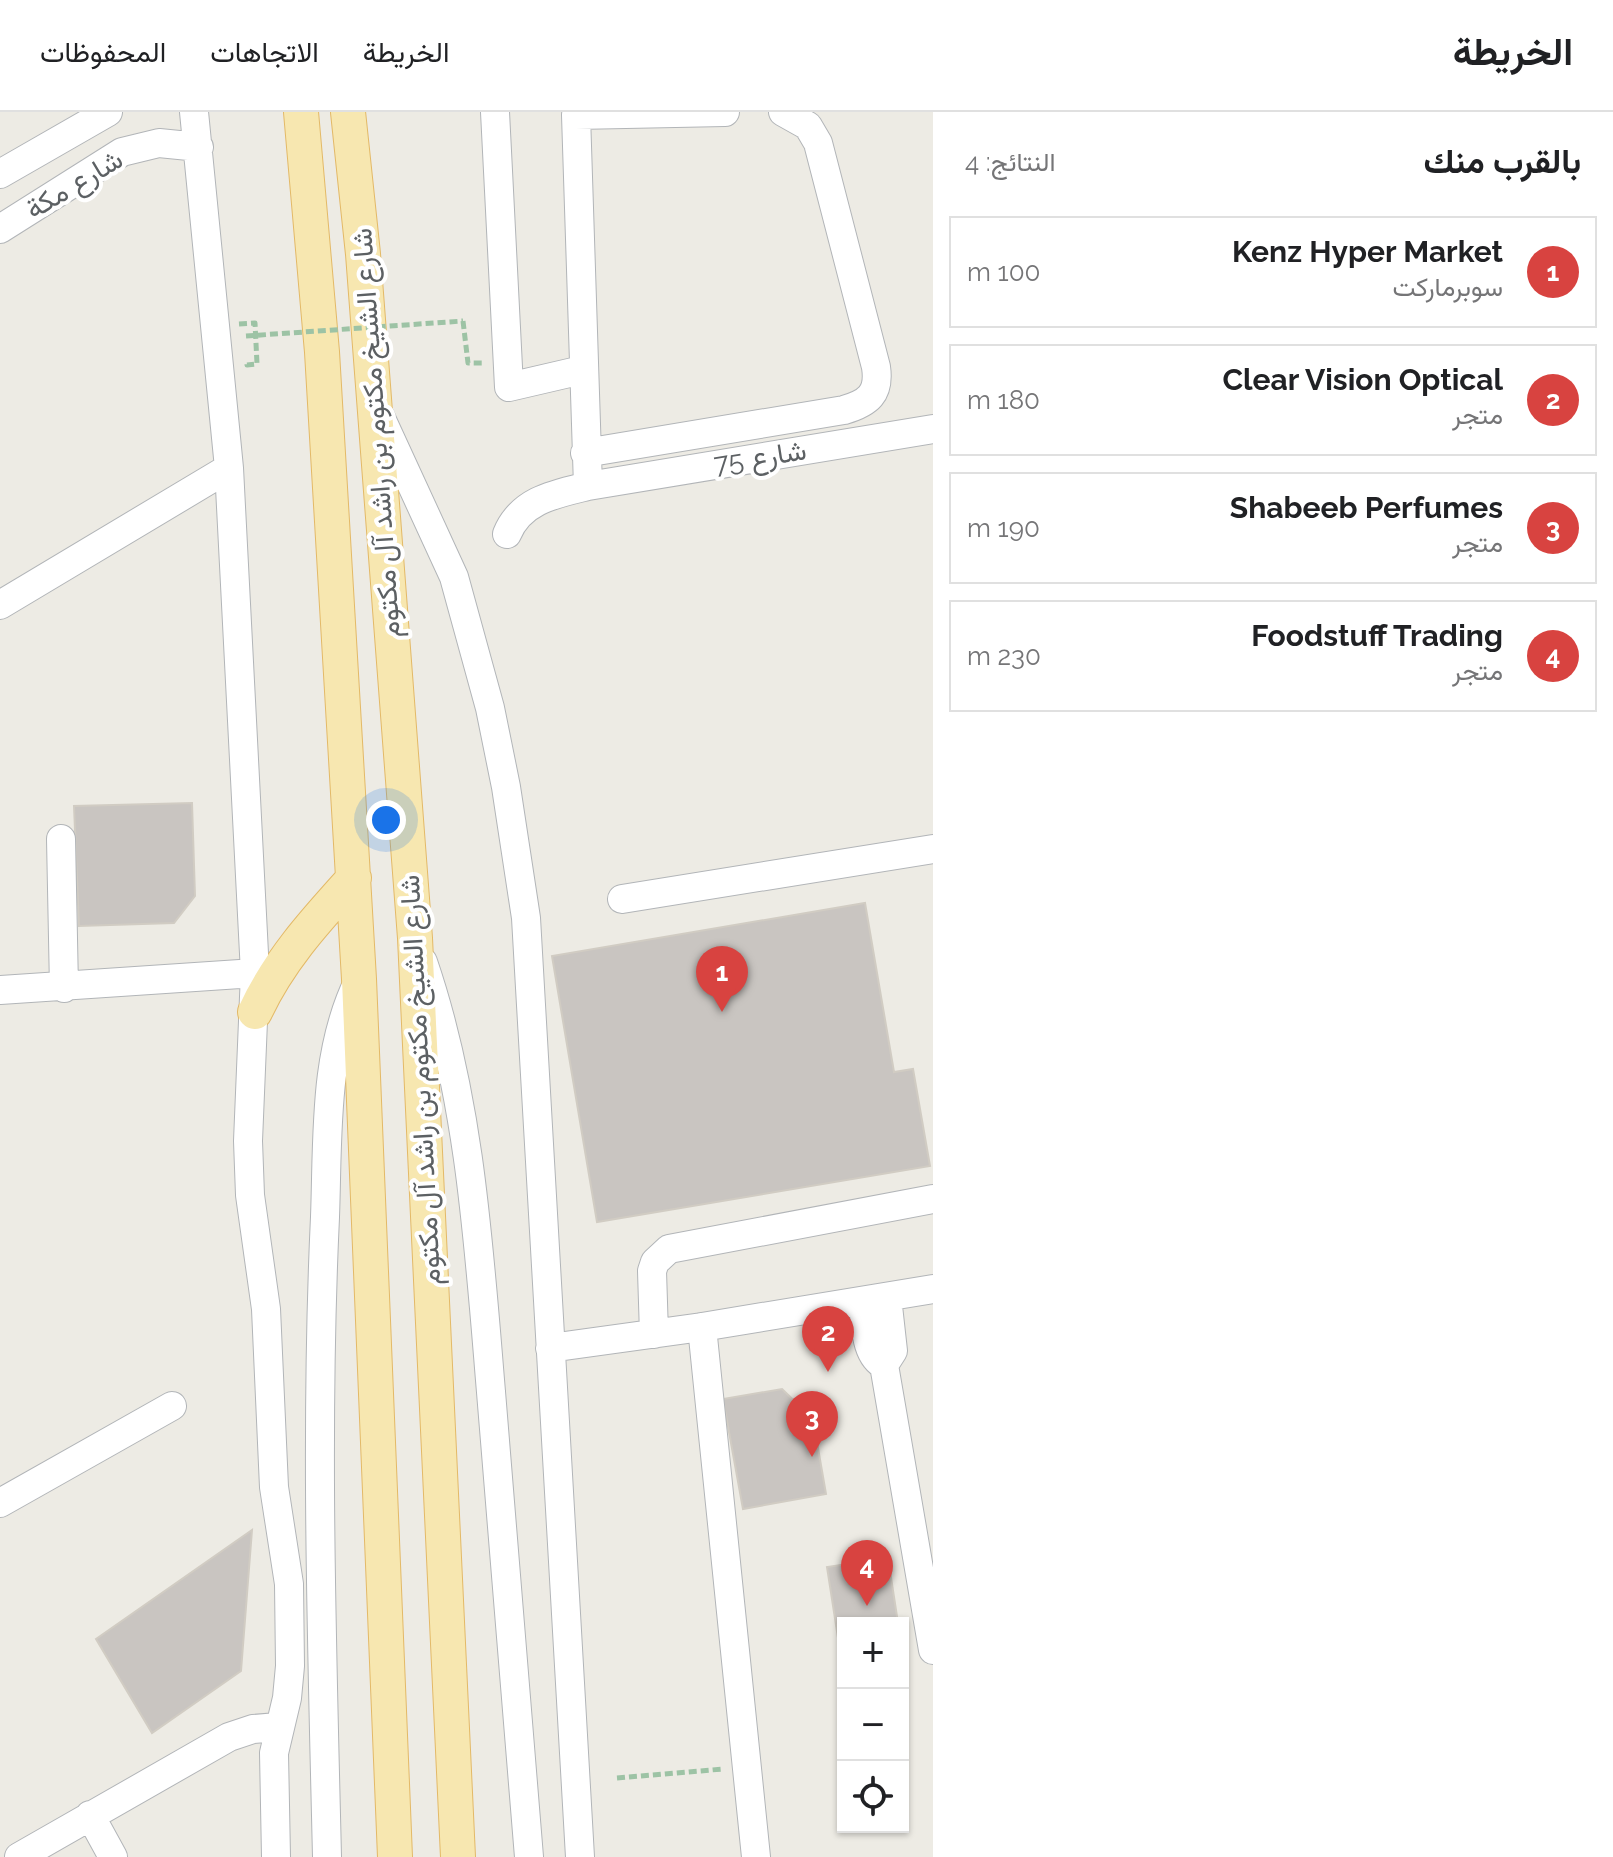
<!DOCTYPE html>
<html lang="ar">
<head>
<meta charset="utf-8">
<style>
  :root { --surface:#fff; --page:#f2f2f2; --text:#202124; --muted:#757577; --line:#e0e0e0; --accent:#d84340 }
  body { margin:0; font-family:Raleway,Vazirmatn,sans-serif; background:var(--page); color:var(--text); direction:rtl }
  .controls { position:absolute; right:24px; bottom:24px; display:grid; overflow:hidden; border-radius:0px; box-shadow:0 2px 6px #0004 }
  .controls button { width:72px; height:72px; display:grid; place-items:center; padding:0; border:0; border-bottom:2px solid var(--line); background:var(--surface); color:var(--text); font:40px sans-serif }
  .you { position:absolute; left:386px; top:708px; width:28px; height:28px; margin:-20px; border:6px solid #fff; border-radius:50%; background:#1a73e8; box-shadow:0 0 0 12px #1a73e833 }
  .badge { display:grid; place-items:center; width:52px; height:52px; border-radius:50%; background:var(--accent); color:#fff; font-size:26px; font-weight:700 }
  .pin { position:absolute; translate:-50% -66px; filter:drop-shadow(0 2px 4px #0008) }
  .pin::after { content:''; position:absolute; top:42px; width:28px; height:24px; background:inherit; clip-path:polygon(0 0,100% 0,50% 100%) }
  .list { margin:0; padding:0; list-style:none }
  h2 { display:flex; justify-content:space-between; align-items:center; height:104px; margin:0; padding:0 32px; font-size:34px }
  h2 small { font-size:26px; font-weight:400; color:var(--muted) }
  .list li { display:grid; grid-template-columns:52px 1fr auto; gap:24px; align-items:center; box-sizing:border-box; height:112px; margin:0 16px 16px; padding:0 16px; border:2px solid var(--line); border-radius:0px }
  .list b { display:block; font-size:30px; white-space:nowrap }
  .list p { margin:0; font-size:26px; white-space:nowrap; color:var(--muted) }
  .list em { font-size:26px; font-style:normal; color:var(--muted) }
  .icon { flex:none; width:44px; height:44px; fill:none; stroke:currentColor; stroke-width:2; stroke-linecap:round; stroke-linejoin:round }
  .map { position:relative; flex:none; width:933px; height:1745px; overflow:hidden; direction:ltr }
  header { display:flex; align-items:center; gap:48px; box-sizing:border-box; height:112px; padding:0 40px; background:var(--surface); border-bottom:2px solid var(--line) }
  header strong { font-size:38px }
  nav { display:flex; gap:44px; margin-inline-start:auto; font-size:28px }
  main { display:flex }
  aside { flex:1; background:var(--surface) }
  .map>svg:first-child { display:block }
  .building { fill:#c9c5c1; stroke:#d1ccc3; stroke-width:2 }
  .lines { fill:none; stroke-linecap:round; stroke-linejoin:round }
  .minor-casing { stroke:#b2b5b8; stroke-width:30 }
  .major-casing { stroke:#e3b967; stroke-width:36 }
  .path { stroke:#9dc3a5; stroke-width:5; stroke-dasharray:8 4; stroke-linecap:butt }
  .minor { stroke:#fff; stroke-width:28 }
  .major { stroke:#f7e7b0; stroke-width:34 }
  .path-bridge { stroke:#9dc3a5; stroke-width:5; stroke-dasharray:8 4; stroke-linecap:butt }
  .labels { text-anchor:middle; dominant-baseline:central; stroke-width:8; stroke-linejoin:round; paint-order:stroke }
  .street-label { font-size:28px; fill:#5c6063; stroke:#fff }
</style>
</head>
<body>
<header>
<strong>الخريطة</strong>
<nav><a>الخريطة</a><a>الاتجاهات</a><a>المحفوظات</a></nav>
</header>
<main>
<aside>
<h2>بالقرب منك<small>النتائج: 4</small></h2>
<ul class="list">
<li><span class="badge">1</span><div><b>Kenz Hyper Market</b><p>سوبرماركت</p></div><em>100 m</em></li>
<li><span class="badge">2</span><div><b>Clear Vision Optical</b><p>متجر</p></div><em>180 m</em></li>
<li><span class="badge">3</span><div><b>Shabeeb Perfumes</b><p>متجر</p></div><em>190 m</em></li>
<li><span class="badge">4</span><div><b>Foodstuff Trading</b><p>متجر</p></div><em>230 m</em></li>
</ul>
</aside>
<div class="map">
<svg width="933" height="1745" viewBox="0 0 933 1745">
  <rect width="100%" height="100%" fill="#edebe4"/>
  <path class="building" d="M192 691 195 784 174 811 79 814 74 694Z
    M865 791 894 960 913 957 930 1054 597 1110 552 844Z
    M782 1277 813 1307 826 1382 743 1397 723 1287Z
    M252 1418 241 1559 152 1621 96 1527Z
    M888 1446 898 1511H843V1558L827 1455Z"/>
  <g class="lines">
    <defs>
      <path id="minor" d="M194 0 229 356 255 861 248 1029 250 1083 266 1197 274 1375 289 1472 290 1554 287 1586 274 1641 276 1745
        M495 0 509 275 582 258
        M0 62 108 0
        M0 117 122 40 159 31 199 35
        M380 304 454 465 490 596 506 675 526 806 580 1745
        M585 341 844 298C868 291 880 282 876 255L818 31 808 14 783 0
        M588 374 576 3 725 0
        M507 422C521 388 555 382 588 374L933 317
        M0 493 229 356
        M61 727 64 876
        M622 787 933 737
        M423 850C470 987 479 1136 491 1280 504 1435 517 1590 529 1745
        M0 878 255 861
        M862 1189C866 1209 864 1243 884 1253L933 1538
        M702 1215 756 1745
        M654 1222 652 1159 655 1150 669 1137 933 1087
        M550 1236 702 1215 933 1177
        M884 1253 893 1239 887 1185
        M0 1391 172 1294
        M90 1703 113 1745
        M19 1745 229 1625 253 1617 278 1615
        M327 1745C322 1532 315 1318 325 1105 328 1025 323 941 359 868"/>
      <path id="major" d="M301 0 322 240 359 867 395 1745
        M348 0 363 142 415 826 458 1745
        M255 900C279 848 316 808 354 766"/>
    </defs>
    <use href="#minor" class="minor-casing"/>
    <use href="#major" class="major-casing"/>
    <path class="path" d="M463 209 468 251H482
      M239 212 255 211 257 252 247 253V249
      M617 1666 723 1657"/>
    <use href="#minor" class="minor"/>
    <use href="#major" class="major"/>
    <path class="path-bridge" d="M246 224 463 209"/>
  </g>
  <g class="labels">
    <g class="street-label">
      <text transform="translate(74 72) rotate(-31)">شارع مكة</text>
      <text transform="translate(376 321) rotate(-94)">شارع الشيخ مكتوم بن راشد آل مكتوم</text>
      <text transform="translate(760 345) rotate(-9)">شارع 75</text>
      <text transform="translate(420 968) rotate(-93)">شارع الشيخ مكتوم بن راشد آل مكتوم</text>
    </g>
  </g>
</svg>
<div class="controls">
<button>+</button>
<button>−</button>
<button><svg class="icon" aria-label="locate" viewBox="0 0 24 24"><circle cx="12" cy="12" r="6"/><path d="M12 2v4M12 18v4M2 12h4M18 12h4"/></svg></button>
</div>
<div class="you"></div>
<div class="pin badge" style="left:722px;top:900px">1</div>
<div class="pin badge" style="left:828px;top:1260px">2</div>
<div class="pin badge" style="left:812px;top:1345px">3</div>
<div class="pin badge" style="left:867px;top:1494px">4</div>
</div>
</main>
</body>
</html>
